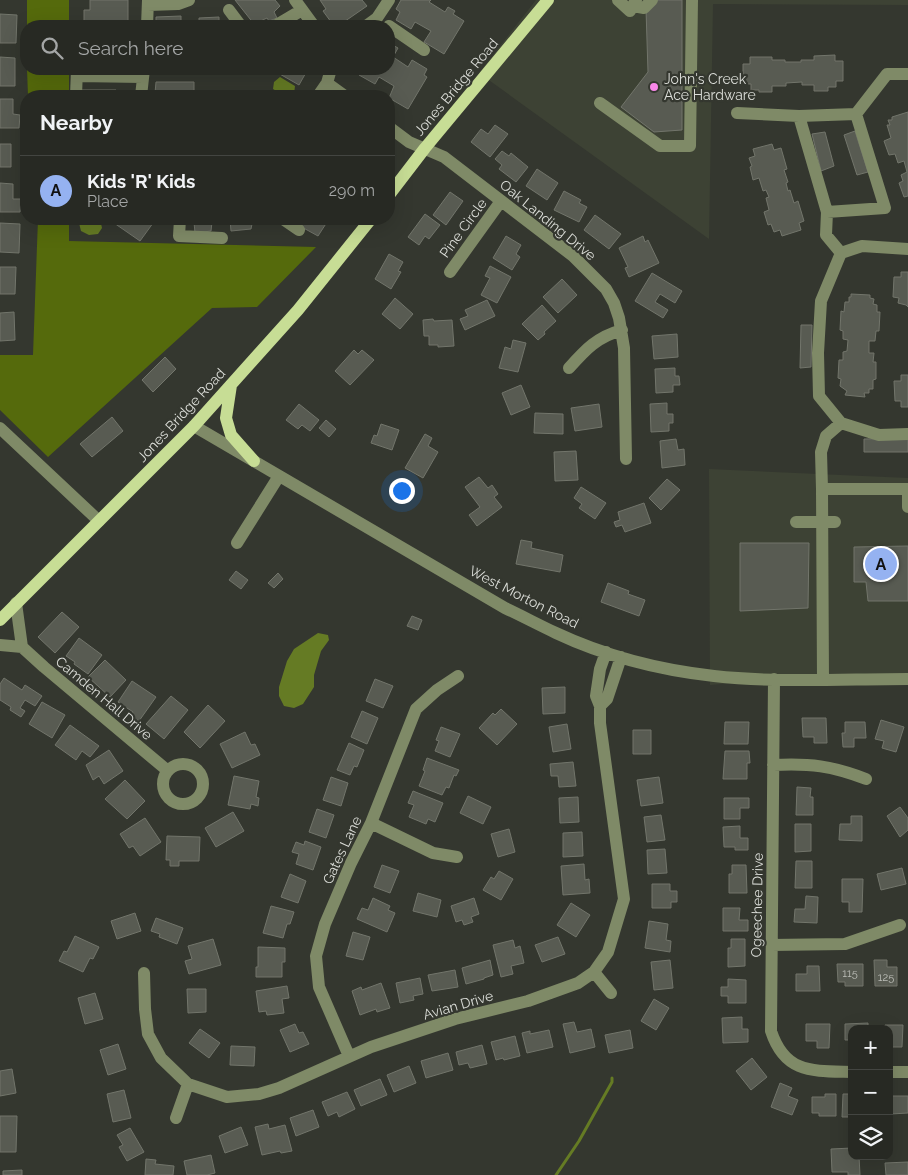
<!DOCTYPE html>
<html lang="en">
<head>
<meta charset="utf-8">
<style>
  :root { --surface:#272923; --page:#333530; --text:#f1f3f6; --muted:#a4a6a6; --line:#434541; --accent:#95b2f1 }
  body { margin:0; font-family:Raleway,sans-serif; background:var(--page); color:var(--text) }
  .controls { position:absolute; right:15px; bottom:15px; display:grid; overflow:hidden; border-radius:10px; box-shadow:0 5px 20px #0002 }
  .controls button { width:45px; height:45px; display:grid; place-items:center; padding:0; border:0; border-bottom:1px solid var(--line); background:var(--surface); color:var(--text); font:25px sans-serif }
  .you { position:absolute; left:401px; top:490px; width:18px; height:18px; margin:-12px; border:4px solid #fff; border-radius:50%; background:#1a73e8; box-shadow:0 0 0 8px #1a73e833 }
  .badge { display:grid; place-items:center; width:32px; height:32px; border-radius:50%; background:var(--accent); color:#111; font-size:16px; font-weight:700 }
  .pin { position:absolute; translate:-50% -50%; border:2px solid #fff; box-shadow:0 1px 5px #0006 }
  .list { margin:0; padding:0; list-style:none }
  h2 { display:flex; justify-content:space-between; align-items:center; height:65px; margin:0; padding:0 20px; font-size:21px }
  h2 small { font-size:16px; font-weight:400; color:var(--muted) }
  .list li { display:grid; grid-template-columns:32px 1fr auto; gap:15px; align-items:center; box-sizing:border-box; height:70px; padding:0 20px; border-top:1px solid var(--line) }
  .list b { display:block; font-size:19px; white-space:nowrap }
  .list p { margin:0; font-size:16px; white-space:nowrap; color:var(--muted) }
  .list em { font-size:16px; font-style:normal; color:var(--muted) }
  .icon { flex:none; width:28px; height:28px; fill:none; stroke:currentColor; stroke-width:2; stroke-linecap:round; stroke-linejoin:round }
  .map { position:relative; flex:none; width:908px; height:1175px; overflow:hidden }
  .search { position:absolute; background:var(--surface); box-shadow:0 5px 20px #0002; left:20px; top:20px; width:375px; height:55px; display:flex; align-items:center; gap:12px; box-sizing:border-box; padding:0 18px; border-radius:20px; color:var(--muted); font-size:19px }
  .panel { position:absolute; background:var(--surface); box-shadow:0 5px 20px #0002; left:20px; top:90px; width:375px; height:135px; border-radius:20px }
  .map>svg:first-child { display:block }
  .built { fill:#3d4234 }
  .forest { fill:#556a0c }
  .water { fill:#657b24 }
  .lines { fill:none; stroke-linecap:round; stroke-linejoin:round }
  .stream { stroke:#657b24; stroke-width:3 }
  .building { fill:#585b52; stroke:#72756b }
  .minor { stroke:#7f8a67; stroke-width:12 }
  .major { stroke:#c7dd95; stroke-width:12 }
  .poi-dot { fill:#f987e9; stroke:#34372f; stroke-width:2 }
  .labels { text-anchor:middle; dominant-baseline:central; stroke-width:4.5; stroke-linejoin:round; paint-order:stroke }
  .number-label { font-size:11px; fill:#bbbdb7 }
  .poi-label { font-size:14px; fill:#dcded9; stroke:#34372f; text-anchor:start }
  .street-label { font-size:14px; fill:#dcded9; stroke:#34372f }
</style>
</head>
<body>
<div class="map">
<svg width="908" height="1175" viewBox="0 0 908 1175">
  <rect width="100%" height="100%" fill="#34372f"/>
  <path class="built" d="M536 0H908V5L713 4 709 239 479 73Z
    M709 469 908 478V677L768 680 710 685Z"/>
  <path class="forest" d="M27 0H69V26H27Z
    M27 69H69V96H28Z
    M38 219H69V241L316 247 257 307 212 308 48 457 0 410V355H33Z"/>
  <path class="water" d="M280 77 295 86 294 94 292 96H285L273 89 274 82Z
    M78 219H100L102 228 98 234 89 235 81 231Z
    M318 633 328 635 329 640 321 651 314 675V687L303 704 294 708 284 706 279 696V687L287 661 294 649Z"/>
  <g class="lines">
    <path class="stream" d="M556 1175 579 1141 612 1082V1078"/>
  </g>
  <path class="building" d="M90 0H128V22H118V26H94V22H84V10H90Z
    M235 0H275L280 6 274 12 277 18 269 21 267 18 254 24Z
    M320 0H362L367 6 338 26H334L323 11 326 9Z
    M401 0H431L429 2 445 12 448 7 455 11 453 14 464 21 444 54 424 42 431 31 415 22 411 29 396 20 400 12 396 9Z
    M655 0H682V130L654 132 621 107 648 72 646 9Z
    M0 14 17 15 16 43H0Z
    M181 16V26H156V17Z
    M219 17V26H185H199V18Z
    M389 43 398 48 393 57 408 67 412 60 427 69 424 75 427 77 408 109 389 98 394 86 379 77 375 84 359 75 363 69H389Z
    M835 55V61H843V81H836V87H828V91H814V85H802V82L786 83V86H772V92H759V90H751V84H743V64H750V57H772V60H785V62H801V60H814V56Z
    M0 57 15 58V86H0Z
    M281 69H308L299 85 278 73Z
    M156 82H194V96H150V93H155Z
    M78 90H116V96H78Z
    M0 99H13V114L20 115 19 128H0Z
    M908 112V196L904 197 899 183 903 181 901 175 907 172 904 161 898 163 895 154 889 155 884 141 891 138 887 125H890L888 120H892V117Z
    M495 125 508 134 490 157 471 142 481 129 488 134Z
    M855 131 868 172 857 175 844 135Z
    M825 132 834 166 821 171 812 134Z
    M0 144H11V167H0Z
    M772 144 774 150 781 148 787 169 784 170 788 182 786 183 788 191 790 190 794 203 798 201 804 221 799 223 801 230 782 236 780 230 774 232 771 224 768 225 764 212 769 210 766 198 769 197 766 190 763 191 759 178 753 180 750 167 752 166 749 158 755 156 753 149Z
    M502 151 509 156 511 153 528 167 516 182 499 169 502 165 495 159Z
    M537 169 558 183 547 200 526 186Z
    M0 183 13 184V199H21L20 212H0Z
    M564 191 581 200 579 203 587 207 579 222 554 210Z
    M450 192 463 201 446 225 433 215Z
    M425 214 440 225 429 239 425 236 419 245 408 237Z
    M595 215 621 234 609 249 584 230Z
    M116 219H156L140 241 114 223Z
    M187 219H253L251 229 231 231 230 220 212 222 211 231 195 233 194 222H187Z
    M301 219H329L318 236 298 225Z
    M0 223 20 224 19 253 0 252Z
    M506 236 521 245 516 254 520 257 512 270 493 258Z
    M643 236 645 242 648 240 659 263 629 277 625 268 628 267 619 248Z
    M389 254 403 262 398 271 401 272 391 289 375 279Z
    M490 266 511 277 497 303 481 295 490 278 485 276Z
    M0 267H16L15 294H0Z
    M901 272H908V307L906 305 898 303 899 298 893 297 894 277H901Z
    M652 273 682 291 675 303 660 294 655 302 668 310 663 318 635 301Z
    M562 279 577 295 558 313 543 297Z
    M851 294 870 295V298L874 299 873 304 877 305V312H880L879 331H876L875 341H869V353H874L873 362H876V379L873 380V389H869V393H864L865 397 845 395 847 391 840 386 841 379 838 378 839 360H843V352L847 351 848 340 843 339V331L840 330 841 311 844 312 845 302H849V297H851Z
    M395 298 413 314 400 329 382 314Z
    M487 300 495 316 465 330 460 319 468 316 465 310Z
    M542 305 556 321 544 332 545 334 538 340 522 324Z
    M14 312 15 340 0 341V313Z
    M433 319 434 321 452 320 454 346 438 347V345H429V336H424L423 320Z
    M801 325H812L811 367 800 368Z
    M677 334 678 357 654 359 652 336Z
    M513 340 526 343 518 372 499 368 505 347 511 349Z
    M354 350 358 354 362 350 374 360 350 385 335 371Z
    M165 357 176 369 153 392 142 380Z
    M675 368V376H679L680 385H673V392L656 393 655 369Z
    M901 375H908V407H901V401H895L894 381H901Z
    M521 385 530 407 511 415 502 393Z
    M667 403V414H673V423H669V431L651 432 650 404Z
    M299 404 319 420 310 431 302 425 298 429 286 420Z
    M599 404 602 427 575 431 571 408Z
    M535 413 563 414V434L534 433Z
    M112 417 123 431 92 457 80 444Z
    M326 420 336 429 329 437 319 428Z
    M381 424 399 430 392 450 371 443 374 435 377 436Z
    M425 434 432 438 428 446 438 452 423 478 405 468Z
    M908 438V452H864V439Z
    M676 439 678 450 684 449 685 465 662 468 660 441Z
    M576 451 578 480 555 481 554 452Z
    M479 477 488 488 492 485 498 494 494 497 502 507 477 526 469 515 480 507 465 487Z
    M667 479 680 490 661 510 649 498Z
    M581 487 606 503 595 519 579 508 582 504 574 498Z
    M644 503 651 523 625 532 622 525 616 527 614 522 620 520 618 512Z
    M521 540 532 542 531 548 563 555 560 572 516 564Z
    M740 543H809L808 608 740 611Z
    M908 546V601H868L866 582H854V547Z
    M236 571 248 580 241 589 229 580Z
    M278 573 283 579 274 588 268 583Z
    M608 583 629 591 628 594 645 600 639 616 601 602Z
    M62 612 79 627 55 653 38 637Z
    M412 616 422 620 418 630 407 626Z
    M79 638 102 655 88 674 74 664 75 662 66 656Z
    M105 660 126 680 110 697 88 677Z
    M4 678 22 690 25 685 42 696 35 706 25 700 20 708 25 711 21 717 10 710 11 707 0 700V684Z
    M375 679 393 686 383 708 366 701Z
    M132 681 156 697 139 721 131 716 133 712 118 702Z
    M565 687V713L543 714 542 688Z
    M171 696 188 710 164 739 146 724Z
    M42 702 65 715 52 738 29 724Z
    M208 705 225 721 200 748 184 732Z
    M501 709 517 724 497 745 479 728 493 713 495 715Z
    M362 711 378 718 367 744 351 737Z
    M802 718H826L827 743H814V737H803Z
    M881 720 904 727 896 752 882 748 884 741 875 739Z
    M725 722H749L748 744H724Z
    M845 722H865L866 738H854V747H843L842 733H845Z
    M567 724 571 749 553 752 549 727Z
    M70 725 99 746 90 757 82 751 76 760 55 745Z
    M441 727 460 734 450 757 435 751 439 741 436 740Z
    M633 730H651V754H633Z
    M245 732 251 745 255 744 260 755 232 768 220 744Z
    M349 743 364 750 357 767 354 766 350 775 337 770Z
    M109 750 123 771 104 784 99 776 93 780 86 765Z
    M725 751H749L750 763H747V779H723Z
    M427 758 459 770 456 776 454 775 449 788 446 787 442 795 419 786 425 771 423 770Z
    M573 762 576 786 559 787 558 776H551L550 764Z
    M234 776 259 781 256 797 259 798 258 806 251 804 250 809 228 805Z
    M331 777 348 783 341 806 323 800Z
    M659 777 663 803 641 806 637 780Z
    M125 780 145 801 127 819 105 799Z
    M797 787 811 788 810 797H813V815H796Z
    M413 791 443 803 435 822 428 819 426 824 409 817 414 805 408 803Z
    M468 796 491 807 483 824 460 813Z
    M578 797 579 822 560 823 559 798Z
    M724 798H749V808H740V819H724Z
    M900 807 908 818V830L900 837 887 816Z
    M317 809 334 815 326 838 309 832Z
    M233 812 244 831 216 847 205 828Z
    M661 815 665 840 647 842 644 817Z
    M851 816H862V841L839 840 840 824H851Z
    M145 818 161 842 140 856 133 846 129 848 120 834Z
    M795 824H811V851L795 852Z
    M740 826V838H748V850H735V847H724L723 827Z
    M509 829 515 852 498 857 491 834Z
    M582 832 583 856 563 857V833Z
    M167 836 200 837 199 861H179V866H170V860H166Z
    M305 841 321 847 313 870 296 864 299 854 292 852 296 842 304 845Z
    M665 849 667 873 648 874 647 850Z
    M796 861H812V888H795Z
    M584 864 585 880 589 879 590 893 563 895 561 866Z
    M382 865 399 871 390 893 374 887Z
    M732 865H746L747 893H729V874H732Z
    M902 868 906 884 881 890 877 874Z
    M499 871 513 879 501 900 483 890 491 877 494 879Z
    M290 874 306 881 298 903 281 897Z
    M842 879H863L862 912H849V902H842Z
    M652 884H670V891H677V902H671V908H652Z
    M418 893 441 900 437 917 413 911Z
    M806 896 818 897 817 923 794 922 795 909H805Z
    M373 898 390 906 388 910 395 913 387 932 357 919 362 908 368 910Z
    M474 898 479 914 471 917 473 922 464 925 462 920 456 922 451 906Z
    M571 903 590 915 576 937 557 925Z
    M271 906 294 912 290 924H287L283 938 263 933Z
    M723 908H740L739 920H748V931H723Z
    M135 913 141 931 117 939 111 921Z
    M156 918 183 928 177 944 159 937 160 934 151 931Z
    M649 921 668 924 666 940 671 941 670 952 645 948Z
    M353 932 370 937 363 960 346 956Z
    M75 936 99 947 93 959 90 958 83 972 59 961 64 951 67 952Z
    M558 937 565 954 542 962 535 945Z
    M213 939 221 965 189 974 185 961 192 959 188 946Z
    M731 939H745V966L728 967V948H731Z
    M513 940 515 948 520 946 524 963 511 966 513 974 501 977 493 945Z
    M258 947 285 948V962H282V977H256V967H258Z
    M490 960 493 975 484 978V979L466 984 462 968Z
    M670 960 673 988 654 990 651 962Z
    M874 960H887V967H897V986H875Z
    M837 964H863V986H845V982H838Z
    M807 966H819L820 991H796V974H807Z
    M455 970 458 987 432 991 428 975Z
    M420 978 423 994 413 996 414 1000 400 1003 396 983Z
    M728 979 746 980V1003H728V996H721V987H728Z
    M381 983 390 1008 377 1012 376 1009 360 1015 352 991 361 987 362 990Z
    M287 986 289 998 282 999 284 1013 267 1015 266 1011 259 1012 256 991Z
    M187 989H206V1012L188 1013Z
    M95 993 103 1019 85 1024 78 998Z
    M654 999 669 1008 656 1030 641 1021Z
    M742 1017V1029H748V1042L723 1043 722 1018Z
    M574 1022 577 1032 591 1029 595 1047 570 1053 563 1024Z
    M868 1023V1029H852V1040H845V1024Z
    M295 1024 299 1033 303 1032 309 1044 290 1052 280 1030Z
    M806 1024H830L829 1048H817V1041H806Z
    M885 1025H903L902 1047H889V1029H878L885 1028Z
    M200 1029 220 1043 209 1058 189 1043Z
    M549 1030 553 1047 527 1053 522 1033 530 1031V1034Z
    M630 1030 633 1048 609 1053 605 1035Z
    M515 1036 520 1056 504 1060 503 1058 496 1060 491 1042Z
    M118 1044 126 1069 108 1075 100 1050Z
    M482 1045 487 1064 470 1068 468 1063 459 1065 456 1052Z
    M231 1046 255 1047 254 1066 230 1065Z
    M448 1053 453 1070 426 1078 421 1061Z
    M752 1058 767 1077 751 1090 736 1071Z
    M409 1066 416 1083 394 1092 387 1075Z
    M12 1069 16 1093 0 1096V1071Z
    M380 1079 387 1095 361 1106 354 1090Z
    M780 1083 792 1088 788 1096 798 1100 792 1115 771 1107Z
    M124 1090 131 1118 113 1122 107 1094Z
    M347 1092 355 1109 339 1117 337 1112 328 1116 322 1102Z
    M825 1094H836V1116H819V1113H812V1097H825Z
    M843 1094H852V1117H842Z
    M889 1096H908V1113L891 1114Z
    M313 1110 319 1127 296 1136 290 1118Z
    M0 1116H17L16 1152H0Z
    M268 1124 269 1129 285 1125 292 1151 281 1153 280 1151 262 1155 255 1127Z
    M241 1127 248 1145 225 1153 219 1136Z
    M130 1128 144 1152 127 1161 119 1147 123 1145 117 1135Z
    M852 1148V1156H859L860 1175H848V1172H832L831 1149Z
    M211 1155 215 1173 207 1175H187L184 1161Z
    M146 1159 156 1160 155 1164 174 1166 173 1175H145Z
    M908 1162V1175H886L885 1163Z
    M22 1170V1175H3V1171Z"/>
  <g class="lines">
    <path class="minor" d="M295 0 314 26
      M618 0 630 11 636 0
      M148 5 178 4 189 0
      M633 6 644 8 652 0
      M229 10 241 26
      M147 26 148 0
      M275 26 302 10
      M366 26 377 18 389 0
      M389 26 424 50
      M77 76 143 77
      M327 83 345 96
      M76 96 77 69
      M141 96 144 69
      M318 96 327 83 331 69
      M600 103 660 146H690L692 0
      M737 113 799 116
      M389 127 409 142 444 157 573 256 606 289 614 303 619 318 624 348 626 459
      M827 212 885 208 856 114
      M180 219 179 236 222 238
      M283 219 299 230
      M908 249 862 246 841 253 821 301 818 353 819 396 841 423 879 435 908 434
      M841 253 826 235 827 212 799 116 856 114 887 74H908
      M450 272 501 201
      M569 368C586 349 597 337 622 330
      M841 423 826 436 821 452 822 489H908V507
      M194 426 505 608C522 616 539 625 556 633 605 656 660 670 714 676 778 683 844 679 908 679
      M0 428 99 521
      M822 489 823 679
      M796 522H835
      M237 543 279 476
      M0 645 22 647 16 603
      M22 647 44 667 168 771
      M774 679 771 1031C785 1074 813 1071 852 1072
      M600 706 607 699 621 657
      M163 784a20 20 0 1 1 40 0a20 20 0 1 1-40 0Z
      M773 765C810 763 832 766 866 779
      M371 823 433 853 457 857
      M771 945 845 944 900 925
      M594 972 611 993
      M144 973 145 1009 148 1034 161 1058 188 1084 227 1097 259 1094 279 1088 371 1047 455 1019 528 1001 578 983 594 972 608 952 624 899 600 723V706L596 696 600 669 606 652
      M349 1056 319 987 316 956 325 924 351 863 371 823 416 709 437 690 458 676
      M889 1072H908
      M176 1118 188 1084"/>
    <path class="major" d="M389 195 425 148 548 0
      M231 385 226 418 231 435 254 461
      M0 620 194 426 298 310 371 219"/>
  </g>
  <circle class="poi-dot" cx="654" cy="87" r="5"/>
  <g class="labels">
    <g class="number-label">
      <text x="850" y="973">115</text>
      <text x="886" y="977">125</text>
    </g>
    <g class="poi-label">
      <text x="664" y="79">John's Creek<tspan x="664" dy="16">Ace Hardware</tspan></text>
    </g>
    <g class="street-label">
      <text transform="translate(456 87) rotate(-50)">Jones Bridge Road</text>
      <text transform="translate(548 220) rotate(39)">Oak Landing Drive</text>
      <text transform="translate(463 228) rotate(-54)">Pine Circle</text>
      <text transform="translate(181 415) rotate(-47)">Jones Bridge Road</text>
      <text transform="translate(524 597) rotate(27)">West Morton Road</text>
      <text transform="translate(104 698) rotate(40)">Camden Hall Drive</text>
      <text transform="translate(342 850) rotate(-65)">Gates Lane</text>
      <text transform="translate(757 905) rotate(-89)">Ogeechee Drive</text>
      <text transform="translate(458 1005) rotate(-16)">Avian Drive</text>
    </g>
  </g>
</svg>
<div class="controls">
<button>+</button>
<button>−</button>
<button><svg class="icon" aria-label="layers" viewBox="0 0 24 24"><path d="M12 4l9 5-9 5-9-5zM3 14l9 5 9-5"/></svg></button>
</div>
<div class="you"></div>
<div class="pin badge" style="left:881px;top:564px">A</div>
<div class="search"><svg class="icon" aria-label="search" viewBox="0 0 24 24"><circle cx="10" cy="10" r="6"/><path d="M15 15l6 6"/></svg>Search here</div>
<section class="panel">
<h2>Nearby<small></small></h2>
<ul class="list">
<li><span class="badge">A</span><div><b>Kids 'R' Kids</b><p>Place</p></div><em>290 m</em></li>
</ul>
</section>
</div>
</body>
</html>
